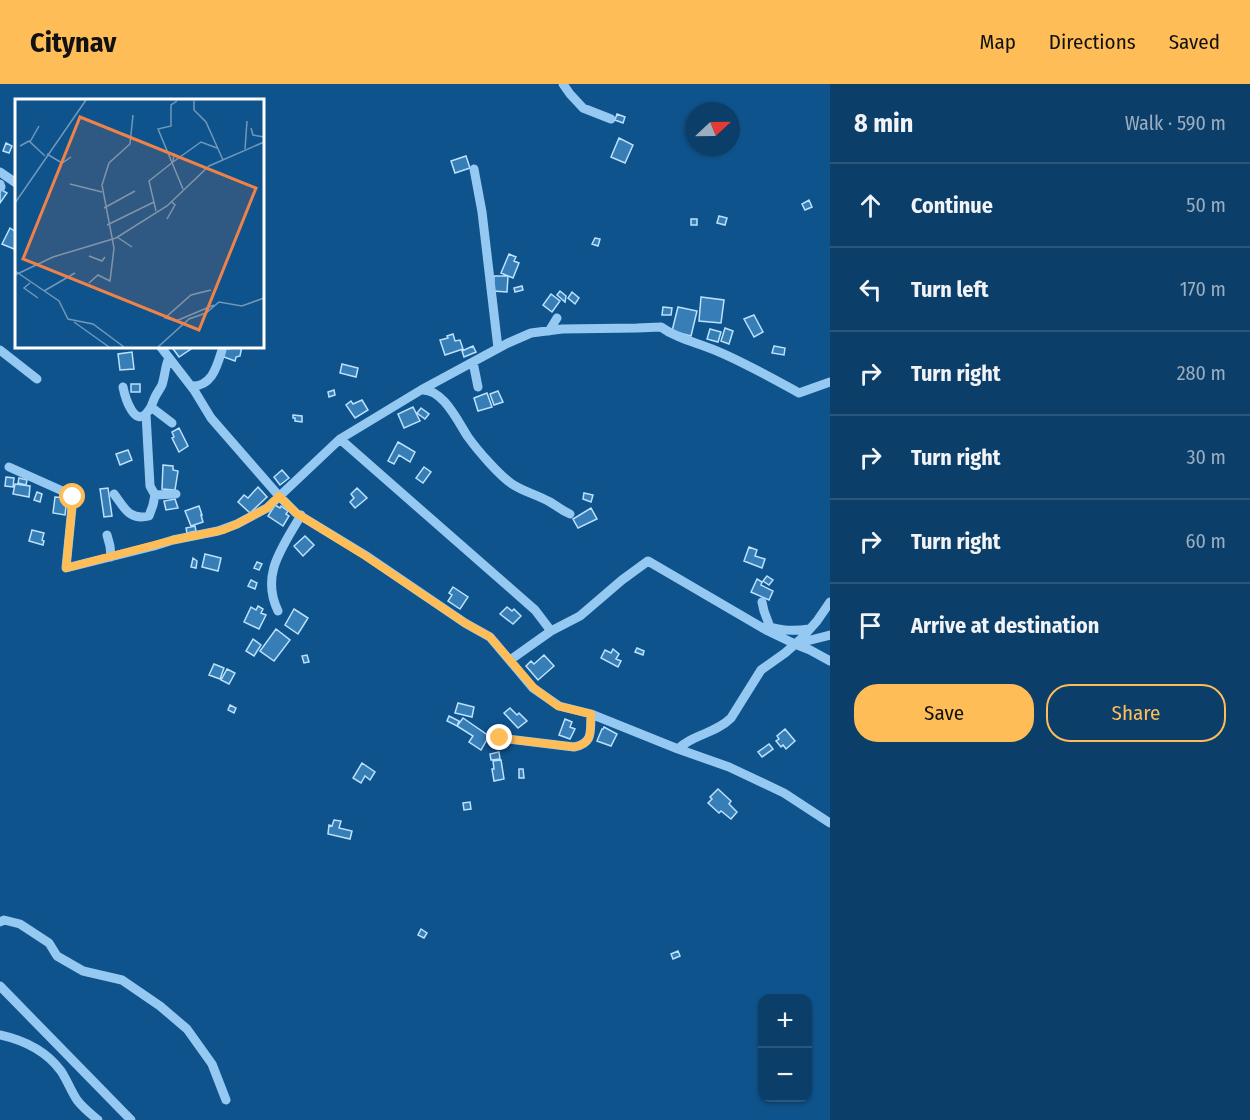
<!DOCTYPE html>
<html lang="en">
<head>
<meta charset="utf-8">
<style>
  :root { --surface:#0b3e69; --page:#194971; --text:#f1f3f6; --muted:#9aaec0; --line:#2b577d; --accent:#ffbd57 }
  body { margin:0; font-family:"Fira Sans Condensed",sans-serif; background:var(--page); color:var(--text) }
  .controls { position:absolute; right:18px; bottom:18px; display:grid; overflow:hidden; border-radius:12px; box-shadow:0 2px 4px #0004 }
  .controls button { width:54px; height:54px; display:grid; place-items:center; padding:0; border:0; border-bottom:2px solid var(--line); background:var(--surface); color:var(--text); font:30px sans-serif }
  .compass { position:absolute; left:686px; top:18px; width:54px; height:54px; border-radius:50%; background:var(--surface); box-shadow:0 2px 4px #0004; rotate:68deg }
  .stop { position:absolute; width:18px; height:18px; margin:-14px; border:4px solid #ffbd57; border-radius:50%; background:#fff }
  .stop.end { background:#ffbd57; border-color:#fff; box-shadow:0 2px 6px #0008 }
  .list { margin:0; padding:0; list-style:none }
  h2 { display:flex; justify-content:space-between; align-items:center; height:78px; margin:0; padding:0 24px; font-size:26px }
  h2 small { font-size:20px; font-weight:400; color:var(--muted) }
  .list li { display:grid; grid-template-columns:39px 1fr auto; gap:18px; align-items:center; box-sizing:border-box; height:84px; padding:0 24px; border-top:2px solid var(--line) }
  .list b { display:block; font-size:22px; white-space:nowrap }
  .list em { font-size:20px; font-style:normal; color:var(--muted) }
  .actions { display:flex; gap:12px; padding:18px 24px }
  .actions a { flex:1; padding:14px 0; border:2px solid var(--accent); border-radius:24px; text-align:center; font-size:21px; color:var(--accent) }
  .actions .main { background:var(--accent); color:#111 }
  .icon { flex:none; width:33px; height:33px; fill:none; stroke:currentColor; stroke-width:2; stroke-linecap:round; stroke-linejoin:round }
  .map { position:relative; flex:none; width:830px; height:1036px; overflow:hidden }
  header { display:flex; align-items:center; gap:36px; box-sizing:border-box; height:84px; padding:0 30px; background:var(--accent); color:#111 }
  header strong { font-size:28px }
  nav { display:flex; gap:33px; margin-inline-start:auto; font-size:21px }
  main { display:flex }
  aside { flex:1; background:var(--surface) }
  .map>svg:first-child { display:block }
  .building { fill:#377db6; stroke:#bce1fd; stroke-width:1.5 }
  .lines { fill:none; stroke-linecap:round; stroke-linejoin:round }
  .minor { stroke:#95c9f2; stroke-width:9 }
  .route { stroke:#ffbd57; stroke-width:8 }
  .inset-road { fill:none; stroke:#6f98ba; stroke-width:1.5 }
  .view { fill:#ee8249; fill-opacity:0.15; stroke:#ee8249; stroke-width:3 }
  .inset-edge { fill:none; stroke:#fff; stroke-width:3 }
</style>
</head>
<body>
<header>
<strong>Citynav</strong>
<nav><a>Map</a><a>Directions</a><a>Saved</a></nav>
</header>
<main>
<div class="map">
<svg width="830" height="1036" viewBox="0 0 830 1036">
  <rect width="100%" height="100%" fill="#0f538c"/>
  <path class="building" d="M617 30 625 33 623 39 615 36Z
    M619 54 633 61 625 79 611 73Z
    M6 59 12 62 9 69 3 67Z
    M466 72 470 84 455 89 451 77Z
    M0 105 7 109 0 119Z
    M809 116 812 123 805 126 802 120Z
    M719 132 727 134 725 141 717 139Z
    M691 135H697V141H691Z
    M10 144 16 148V160L14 165 2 160Z
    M595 154 600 155 598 162 592 160Z
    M509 170 516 173 514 177 519 179 513 194 501 189Z
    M494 192H508L507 208 493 207Z
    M522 202 523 206 515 208 514 204Z
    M560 207 566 212 565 218 557 211Z
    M572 208 579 214 575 220 568 214Z
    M551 210 560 217 552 228 543 221Z
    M701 213 724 216 721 239 699 237Z
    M663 223 672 224 671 231H662Z
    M678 223 697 227 691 252 672 247Z
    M754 231 763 248 754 253 744 235Z
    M725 244 733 247 729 260 721 257Z
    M710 245 721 248 718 258 707 255Z
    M453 250 455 257 460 256 463 265 445 271 440 256 448 254 447 252Z
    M171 262H189L191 265 179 273Z
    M230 262H242L240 272 236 273 235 277 224 273 225 264 229 265Z
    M473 262 476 268 464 273 462 267Z
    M774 262 785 264 784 271 772 269Z
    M132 268 134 285 120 286 118 270Z
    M342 280 358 284 356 293 340 289Z
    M131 300H140V308H131Z
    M334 306 335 311 329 313 328 308Z
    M498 307 503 318 494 321 490 310Z
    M487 309 492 323 478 327 474 314Z
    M362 316 368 326 355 334 346 321 351 317 353 320Z
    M413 323 420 337 404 344 398 330Z
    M421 324 429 330 425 335 417 329Z
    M293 331 302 332V338L295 337V334H293Z
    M179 344 188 362 179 368 172 354 174 353 172 348Z
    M398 358 415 368 410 378 399 371 394 380 388 377Z
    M128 366 132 376 120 381 116 370Z
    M163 381 173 382V386L178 387 175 406 162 405Z
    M424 383 431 388 423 399 416 394Z
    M282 386 289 394 280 401 274 393Z
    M6 393 14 394 13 403 5 402Z
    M19 394 27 396 26 401 18 399Z
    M15 400 30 402 29 413 13 410Z
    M258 403 267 413 250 429 238 418 244 411 248 414Z
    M108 404 112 432 104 433 100 405Z
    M357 404 367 414 355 424 350 418 354 414 351 410Z
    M37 408 42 410 40 418 34 416Z
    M584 409 593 411 591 418 583 415Z
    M55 413 67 414 65 431 53 429Z
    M175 415 178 424 166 426 164 417Z
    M275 421 280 424 281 422 288 427 286 430 289 432 283 442 268 432Z
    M199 422 202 431H201L203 438 191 442 185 427Z
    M591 424 597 435 578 444 573 435Z
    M195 442 196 447 187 449 186 444Z
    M32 446 44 449 42 456 44 457 43 461 29 457Z
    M305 452 314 461 303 472 294 462Z
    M749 463 757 466 755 472 765 475 762 484 744 477Z
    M205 470 221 474 218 487 202 483Z
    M193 474 197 477 196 484 191 483Z
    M257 478 262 480 259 486 254 484Z
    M767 492 773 496 769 501 763 497Z
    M757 495 762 498 761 501 773 507 769 516 751 508Z
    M251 496 257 499 255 505 248 502Z
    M453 503 468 513 460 525 448 517 452 511 449 509Z
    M258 522 263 525 261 529 266 531 259 545 244 538 251 523 256 526Z
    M507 523 512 527 514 525 521 532 513 540 500 530Z
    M294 525 308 534 298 550 285 541Z
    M276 545 290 556 274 577 260 567Z
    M253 555 261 561 254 572 246 567Z
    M637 564 644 567 643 571 635 568Z
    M613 565 619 570 616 575 621 577 618 583 601 574 605 566 611 569Z
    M307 571 309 578 304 579 302 572Z
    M544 571 554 582 538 596 526 582 531 577 534 580Z
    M214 580 224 584 220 595 209 591Z
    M227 585 235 589 229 600 221 596Z
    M458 619 474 623 472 633 455 629Z
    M230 621 236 624 234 629 228 626Z
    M510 624 517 631 519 629 527 637 518 644 504 629Z
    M449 632 459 637 457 642 447 637Z
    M463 634 489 652 481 666 469 658 473 652 457 642Z
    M565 635 572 638 570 643 575 645 570 655 559 651Z
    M604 643 617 650 611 662 597 657 602 645H603Z
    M785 645 795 657 786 665 783 661 781 663 776 657 779 655 777 652Z
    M769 660 773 665 762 673 758 668Z
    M499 668 500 675 491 676 490 670Z
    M501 676 504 695 494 697 492 685H494L493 677Z
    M362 679 375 688 370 696 365 692 361 699 353 694Z
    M519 685H523L524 694H519Z
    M718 705 731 717 729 720 737 728 731 735 721 727 719 729 708 719 712 715 710 713Z
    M470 718 471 725 464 726 463 719Z
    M334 736 341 737 339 744 352 747 350 755 328 750 329 741 332 742Z
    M421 845 427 849 424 854 418 851Z
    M678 867 680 872 673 875 671 870Z"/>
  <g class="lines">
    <path class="minor" d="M563 0 570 10 583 24 611 35
      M474 85 482 128 498 264
      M0 88 16 99
      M0 100 1 103
      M549 247 557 234
      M160 262 194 306 211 334 279 412 296 429 365 471 465 539 490 553 533 604 559 622 591 630 678 665 729 683 784 709 830 739
      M0 266 37 295
      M473 278 478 303
      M191 302C212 303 217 282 222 266
      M123 303C125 313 135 347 149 326 152 322 153 317 155 313 157 309 160 305 162 301 165 292 165 282 169 274
      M421 306C443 304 458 338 468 353 478 367 499 391 512 400 524 408 538 411 550 418 557 422 561 426 570 430
      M151 323 172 339
      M146 330 150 402 155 411 176 410
      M340 355 535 526 551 547
      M9 383 67 409 73 413 66 484 154 462 173 456 218 447 237 440 267 424 340 355 421 306 508 259 531 249 562 245 637 244 661 243C676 254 694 258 712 265 742 277 770 293 799 309L830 298
      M114 410C124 423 129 437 149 432L153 421 155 411
      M107 451 110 462 111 473
      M762 518 764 527 770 543C783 547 796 547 809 545
      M278 527C260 490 283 463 301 431
      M830 551 795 560 810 566 830 577
      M510 576 551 547 580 532 622 496 648 477 768 547 795 560
      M492 649 500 654 574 663C594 659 590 647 591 630
      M678 665C693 650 715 650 731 634L761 586 785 569 801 555 817 537 830 518
      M0 838 4 836 20 840 49 859 57 872 83 887 122 896 160 922 187 945 212 980 226 1016
      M0 902 131 1036
      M0 951C23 956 46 967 61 987 67 996 71 1007 77 1016 83 1024 91 1030 98 1036"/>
  </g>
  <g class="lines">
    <path class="route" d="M73 413 66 484 173 456 223 446 237 440 267 424 279 412 296 429 364 471 465 539 490 553 534 604 558 622 591 630C590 647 594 659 574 663L500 654"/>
  </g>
  <g transform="translate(15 15)">
    <rect width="249" height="249" fill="#0f538c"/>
    <path class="inset-road" d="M162 2 156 6V27L143 30 168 90M179 2V11L191 23 208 61M236 29 238 36 249 38M15 43 24 27M5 47 14 42 30 57M230 50 232 22M159 54 158 63 186 43 202 49M32 55 47 64 56 58M55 85 87 93M0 104 71 1M89 109 120 92M141 112 134 82 158 63M152 120 160 106 156 102M92 126 139 103M102 138 117 148M74 157 87 162 90 158M0 172 44 202 53 220 78 225 109 248M0 176 38 158 101 139 152 107 194 67 249 43M15 184 9 189 23 199M74 184 83 176 95 182 99 149 87 86 94 64 115 45 118 16M196 191 176 196 150 219 161 222 199 206M29 192 60 174M59 223 94 248M143 248 174 220 191 214 204 203 227 207 249 199"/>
    <path class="view" d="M65 18 241 89 184 231 8 160Z"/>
    <rect width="249" height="249" class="inset-edge"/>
  </g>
</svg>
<div class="controls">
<button>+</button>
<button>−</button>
</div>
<svg class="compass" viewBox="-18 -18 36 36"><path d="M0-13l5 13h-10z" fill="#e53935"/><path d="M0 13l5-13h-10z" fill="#9aaec0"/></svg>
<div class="stop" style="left:73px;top:413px"></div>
<div class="stop end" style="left:500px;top:654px"></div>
</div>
<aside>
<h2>8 min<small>Walk · 590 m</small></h2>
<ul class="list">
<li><svg class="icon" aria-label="ahead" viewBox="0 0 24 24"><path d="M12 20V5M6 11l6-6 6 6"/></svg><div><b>Continue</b></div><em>50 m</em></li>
<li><svg class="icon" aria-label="left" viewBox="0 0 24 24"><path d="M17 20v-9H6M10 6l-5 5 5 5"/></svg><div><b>Turn left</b></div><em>170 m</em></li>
<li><svg class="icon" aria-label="right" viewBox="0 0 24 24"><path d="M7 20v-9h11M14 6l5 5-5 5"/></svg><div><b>Turn right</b></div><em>280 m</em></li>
<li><svg class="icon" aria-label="right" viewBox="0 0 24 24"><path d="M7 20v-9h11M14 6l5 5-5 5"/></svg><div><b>Turn right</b></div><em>30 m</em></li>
<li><svg class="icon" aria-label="right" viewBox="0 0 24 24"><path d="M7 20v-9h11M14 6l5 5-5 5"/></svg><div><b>Turn right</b></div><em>60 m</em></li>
<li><svg class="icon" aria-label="arrive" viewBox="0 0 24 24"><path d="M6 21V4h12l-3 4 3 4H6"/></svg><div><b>Arrive at destination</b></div></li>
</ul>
<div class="actions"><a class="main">Save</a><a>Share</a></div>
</aside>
</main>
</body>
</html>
